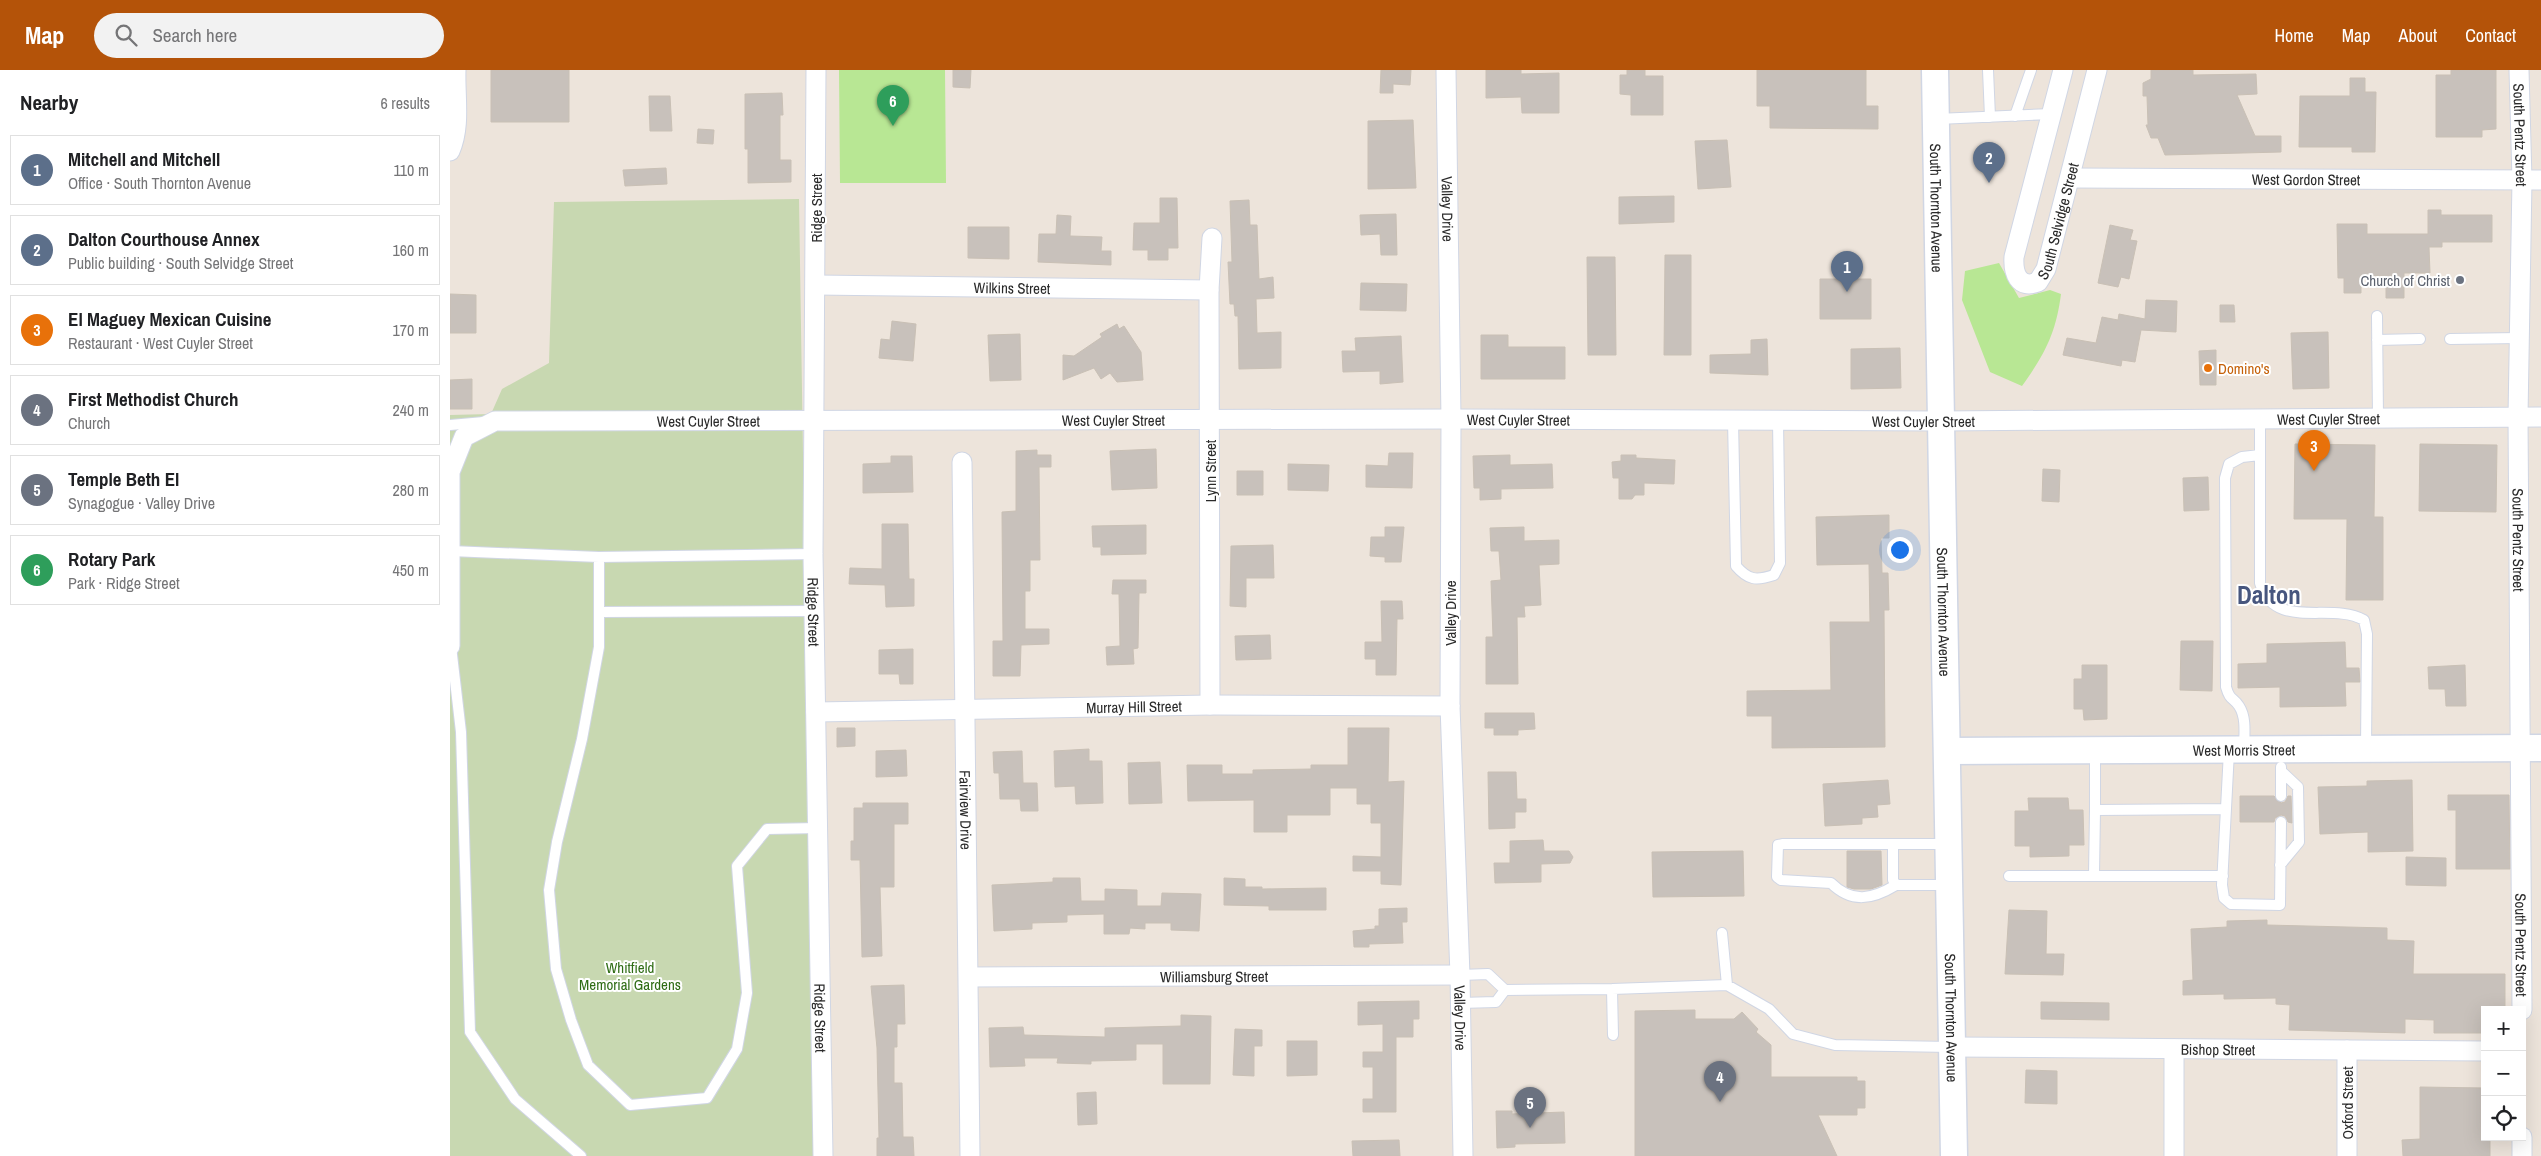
<!DOCTYPE html>
<html lang="en">
<head>
<meta charset="utf-8">
<style>
  :root { --surface:#fff; --page:#f2f2f2; --text:#202124; --muted:#757577; --line:#e0e0e0; --accent:#b45309 }
  body { margin:0; font-family:"Archivo Narrow",sans-serif; background:var(--page); color:var(--text) }
  .controls { position:absolute; right:15px; bottom:15px; display:grid; overflow:hidden; border-radius:0px; box-shadow:0 5px 20px #0002 }
  .controls button { width:45px; height:45px; display:grid; place-items:center; padding:0; border:0; border-bottom:1px solid var(--line); background:var(--surface); color:var(--text); font:25px sans-serif }
  .you { position:absolute; left:1449px; top:479px; width:18px; height:18px; margin:-12px; border:4px solid #fff; border-radius:50%; background:#1a73e8; box-shadow:0 0 0 8px #1a73e833 }
  .badge { display:grid; place-items:center; width:32px; height:32px; border-radius:50%; background:var(--accent); color:#fff; font-size:16px; font-weight:700 }
  .pin { position:absolute; translate:-50% -41px; filter:drop-shadow(0 1px 2px #0008) }
  .pin::after { content:''; position:absolute; top:26px; width:18px; height:15px; background:inherit; clip-path:polygon(0 0,100% 0,50% 100%) }
  .list { margin:0; padding:0; list-style:none }
  h2 { display:flex; justify-content:space-between; align-items:center; height:65px; margin:0; padding:0 20px; font-size:21px }
  h2 small { font-size:16px; font-weight:400; color:var(--muted) }
  .list li { display:grid; grid-template-columns:32px 1fr auto; gap:15px; align-items:center; box-sizing:border-box; height:70px; margin:0 10px 10px; padding:0 10px; border:1px solid var(--line); border-radius:0px }
  .list b { display:block; font-size:19px; white-space:nowrap }
  .list p { margin:0; font-size:16px; white-space:nowrap; color:var(--muted) }
  .list em { font-size:16px; font-style:normal; color:var(--muted) }
  .icon { flex:none; width:28px; height:28px; fill:none; stroke:currentColor; stroke-width:2; stroke-linecap:round; stroke-linejoin:round }
  .map { position:relative; flex:none; width:2091px; height:1086px; overflow:hidden }
  header { display:flex; align-items:center; gap:30px; box-sizing:border-box; height:70px; padding:0 25px; background:var(--accent); color:#fff }
  header strong { font-size:24px }
  nav { display:flex; gap:28px; margin-inline-start:auto; font-size:18px }
  .search { width:350px; height:45px; background:var(--page); display:flex; align-items:center; gap:12px; box-sizing:border-box; padding:0 18px; border-radius:28px; color:var(--muted); font-size:19px }
  main { display:flex }
  aside { flex:1; background:var(--surface) }
  .map>svg:first-child { display:block }
  .green { fill:#b8e794 }
  .cemetery { fill:#c8d8b1 }
  .building { fill:#c8c1bb; stroke:#c9c0b5 }
  .lines { fill:none; stroke-linecap:round; stroke-linejoin:round }
  .lane-casing { stroke:#d0d6e4; stroke-width:12 }
  .street-casing { stroke:#d0d6e4; stroke-width:21 }
  .secondary-casing { stroke:#d0d6e4; stroke-width:29 }
  .lane { stroke:#fff; stroke-width:10 }
  .street { stroke:#fff; stroke-width:19 }
  .secondary { stroke:#fff; stroke-width:26 }
  .worship-dot { fill:#6b7280; stroke:#fff; stroke-width:2 }
  .food-dot { fill:#e8710a; stroke:#fff; stroke-width:2 }
  .labels { text-anchor:middle; dominant-baseline:central; stroke-width:4; stroke-linejoin:round; paint-order:stroke }
  .street-label { font-size:15px; fill:#2a2a2a; stroke:#fff }
  .worship-label { font-size:15px; fill:#5b616d; stroke:#fff; text-anchor:end }
  .food-label { font-size:15px; fill:#c56008; stroke:#fff; text-anchor:start }
  .park-label { font-size:15px; fill:#2f6c15; stroke:#fff }
  .town-label { font-size:25px; font-weight:bold; fill:#47567e; stroke:#fff }
</style>
</head>
<body>
<header>
<strong>Map</strong>
<div class="search"><svg class="icon" aria-label="search" viewBox="0 0 24 24"><circle cx="10" cy="10" r="6"/><path d="M15 15l6 6"/></svg>Search here</div>
<nav><a>Home</a><a>Map</a><a>About</a><a>Contact</a></nav>
</header>
<main>
<aside>
<h2>Nearby<small>6 results</small></h2>
<ul class="list">
<li><span class="badge" style="background:#5c6f8a">1</span><div><b>Mitchell and Mitchell</b><p>Office · South Thornton Avenue</p></div><em>110 m</em></li>
<li><span class="badge" style="background:#5c6f8a">2</span><div><b>Dalton Courthouse Annex</b><p>Public building · South Selvidge Street</p></div><em>160 m</em></li>
<li><span class="badge" style="background:#e8710a">3</span><div><b>El Maguey Mexican Cuisine</b><p>Restaurant · West Cuyler Street</p></div><em>170 m</em></li>
<li><span class="badge" style="background:#6b7280">4</span><div><b>First Methodist Church</b><p>Church</p></div><em>240 m</em></li>
<li><span class="badge" style="background:#6b7280">5</span><div><b>Temple Beth El</b><p>Synagogue · Valley Drive</p></div><em>280 m</em></li>
<li><span class="badge" style="background:#2e9e5b">6</span><div><b>Rotary Park</b><p>Park · Ridge Street</p></div><em>450 m</em></li>
</ul>
</aside>
<div class="map">
<svg width="2091" height="1086" viewBox="0 0 2091 1086">
  <rect width="100%" height="100%" fill="#ede4db"/>
  <path class="green" d="M389 0H495L496 113H390Z
    M1549 193 1569 228 1600 220 1611 224C1606 263 1595 284 1572 316L1540 302 1512 230 1515 201Z"/>
  <path class="cemetery" d="M349 129 364 1086H0V345L41 344 52 319 99 293 104 132Z"/>
  <path class="building" d="M41 0H119V52H41Z
    M503 0H521L520 18 503 17Z
    M931 0H961L960 15 943 14V23H930Z
    M1036 0H1071V4L1109 3V43H1072L1071 27 1036 28Z
    M1177 0H1195V6H1213V45H1181V25L1170 24V5H1177Z
    M1307 0H1416V36H1428V59L1320 58V36H1307Z
    M1701 0H1743V5L1806 4 1807 24 1787 25 1805 66H1831V82L1715 85 1708 68H1701L1696 55H1698L1697 26H1693V13L1701 9Z
    M2001 0H2046V59L2032 60V67H1986V5H2001Z
    M1900 8H1915V22H1926L1925 82H1902V77H1849L1850 26H1900Z
    M332 23 333 45H330V90H341V112L298 113V79H295V24Z
    M199 26H220L222 61H200Z
    M963 50 966 118 918 119V51Z
    M248 59 264 60 263 74 247 73Z
    M1277 70 1281 117 1248 119 1245 71Z
    M216 98 217 114 175 116 173 100Z
    M1224 126V152L1169 154V127Z
    M710 128H727L728 178H718V190H698V180H683L684 153H710Z
    M799 130 800 155H807L809 209 823 207 824 228 806 229 807 263 831 262V298L789 299 788 246H785L784 234H780L778 192H782L780 131Z
    M1978 140H1991V145H2042V172H1992V177H1979L1980 203H1954V228H1936V206H1911V223H1894V208H1888L1887 154H1917V164H1978Z
    M946 144 947 185H931L930 164 911 165 910 145Z
    M607 145 621 146 620 166 652 167 651 181H661V195L588 192 589 164H606Z
    M1660 155 1683 160 1680 170 1687 171 1679 209 1671 207 1668 217 1648 213Z
    M518 157H559V189L518 188Z
    M1215 185H1241V285H1214Z
    M1137 187H1165L1166 285H1138Z
    M1370 209H1421V249H1370Z
    M911 213 957 214 956 241 910 240Z
    M0 224 26 225V263H0Z
    M1696 230 1727 231 1726 262 1691 260 1685 292 1672 290 1671 296 1613 285 1617 268 1646 273 1652 247 1668 250 1669 244 1695 249Z
    M1770 235H1784L1785 252H1770Z
    M442 251 466 254 463 291 429 288 431 269 440 270Z
    M667 254 669 259 674 256 691 282 693 310 667 312 660 303 651 309 644 298 613 310V285L624 286 652 267 650 264Z
    M1878 262 1879 318 1843 319 1841 263Z
    M570 264 571 310 540 311 538 265Z
    M1031 265H1058V277H1115V309H1031Z
    M951 266 953 312 930 314V301L893 302 892 281H906L905 268Z
    M1317 269 1318 305 1260 303V285L1301 284V270Z
    M1450 278 1451 318 1401 319V279Z
    M1766 280V315H1750L1749 281Z
    M22 309V339H0V310Z
    M1845 374 1925 375 1924 447H1933V530H1896L1897 449H1844Z
    M1970 374 2047 375 2046 442 1969 441Z
    M706 379 707 418 662 420 660 381Z
    M587 380V385H601V397H589L590 490H580V521H575V559H599V574L571 575 570 606H543V571H553L552 442 566 441V381Z
    M939 383H963L962 418 916 417V395L938 396Z
    M1060 385V395L1102 394 1103 418 1051 419V429L1030 430V418H1024L1023 386Z
    M1171 385H1186V388L1225 390 1224 414 1194 413V425H1185L1182 429H1169V408H1163L1162 392 1171 391Z
    M441 386H462L463 422 413 423V394L441 393Z
    M838 394 879 395 878 421 838 420Z
    M1593 399 1610 400 1609 432 1592 431Z
    M787 401H813V425H787Z
    M1758 407 1759 440 1734 441 1733 408Z
    M1439 445V468H1431L1432 503H1438L1439 540H1434L1435 677 1322 678V646H1297V621L1381 620 1380 552H1420L1419 494 1367 495 1366 447Z
    M432 454H458L459 509H464V536L436 537 435 515 399 514 400 498 432 499Z
    M696 455V484L651 485V477H643L642 456Z
    M935 457H954L951 492H935V487L920 486 921 467H935Z
    M1074 457V471L1109 470V494L1089 495 1091 535 1074 536 1075 547H1067L1068 614H1036V567H1043L1041 511 1051 510 1049 481H1041L1040 458Z
    M823 475 824 508H796V537L780 536 781 476Z
    M663 510H696V523H689L688 578 683 579 684 594 657 595 656 577 670 576 669 524H662Z
    M931 531H952L953 549H947L946 605H926V589H915V572H932Z
    M820 565 821 589 786 590 785 566Z
    M1731 571H1763L1762 621 1730 620Z
    M1895 572 1896 598H1909L1910 612H1895L1896 636 1830 637V617L1788 618V594L1817 593V574Z
    M463 579V614H450L449 604H429V580Z
    M1632 595H1657V649L1634 650 1633 639H1624V609H1632Z
    M2015 595 2016 636H1996L1995 619H1979L1978 597Z
    M1035 643H1084L1085 659 1068 660V665H1044V658H1035Z
    M387 658H405V676L387 677Z
    M898 658H939L938 712 954 711 951 815 931 814V801H903V786L931 787V753H921V734H907V718H880V745H837V762H804V730L738 731 737 695H772V704H803V700L861 699V695H898Z
    M639 679V691H652L653 733 626 734 625 716 605 717 604 681Z
    M456 680 457 706 426 707V681Z
    M572 681 573 713H587L588 741H571L570 729H550L549 703H544L543 682Z
    M710 692 712 733 679 734 678 693Z
    M1038 702H1066L1067 729H1076V742H1065V758L1039 759Z
    M1438 710 1440 734 1427 735 1428 747 1412 748V754L1375 756 1373 714Z
    M1962 710 1963 781 1918 782V762L1870 764 1868 717 1917 716V711Z
    M1998 725H2059L2060 799H2006V740H1998Z
    M1790 726H1824L1831 733 1835 732 1838 726H1841L1842 753 1838 752 1835 746 1831 745 1825 748 1824 752H1790Z
    M1578 728H1618L1619 740H1633L1634 775H1619V786L1580 787V776H1565V741H1579Z
    M413 733H458V754H444V817H430L432 886 412 887 410 790H401V771H404V738H413Z
    M1093 770 1094 781H1119L1123 787 1120 793 1091 794V812L1045 813 1044 793H1060V771Z
    M1293 781 1294 826 1203 827 1202 782Z
    M1397 781H1431L1432 815 1421 819H1404L1397 817Z
    M1956 787 1996 788V816L1956 815Z
    M603 808H630L631 831H655V819L687 820V836H711L712 823 751 824 749 861 721 860V853H695V859L680 858 679 864H654V844L617 845V852L582 853V859L544 861 542 815 603 812Z
    M774 808 795 809V817H812V819L876 818V840H819V836L774 835Z
    M957 838V852H952L953 873 919 874V877H904L903 861 925 859V856H929V839Z
    M1559 840 1597 841 1596 884H1614L1613 905 1555 904Z
    M1817 850V855L1937 858V870L1964 871 1963 904H2055V940H2035V963H1984V950L1955 949V963L1839 960 1840 935 1826 934V928L1774 929V924L1733 925V911L1743 910 1741 859 1777 857V851Z
    M454 915 455 954H447V977H444V1013H452L453 1067H463L464 1086H427V1068H429L427 978 421 916Z
    M969 931V949H963V967H946V1042H913V1029H923V997H913V982H933V954L908 955V932Z
    M1591 932 1659 933V950L1591 949Z
    M1245 940V949H1284L1292 942 1308 959 1306 962 1321 975V1007H1407V1011H1415V1038H1407V1045H1368L1387 1086H1185V941Z
    M731 945 761 946 760 1014H713V974H686V990L641 991V994L607 993 608 988H574L575 996 540 997 539 958 573 957 574 965 655 967V958L731 956Z
    M785 959 812 960V976H804V1006L783 1005Z
    M837 971H867V1005L837 1006Z
    M1576 1000 1607 1001V1034L1575 1033Z
    M1970 1017 2035 1018V1067H2040V1086H1953L1952 1070 1970 1069Z
    M646 1022 647 1054 628 1055 627 1023Z
    M1046 1041H1062V1044L1114 1042 1115 1073 1065 1074V1077L1047 1078Z
    M949 1070 950 1086H903L902 1071Z"/>
  <g class="lines">
    <defs>
      <path id="lane" d="M1538 0 1540 47
        M1565 46 1581 0
        M1487 49 1602 44
        M1927 246 1928 348
        M2000 269 2069 268
        M1927 270 1970 269
        M1810 349V513C1825 562 1880 531 1914 550L1917 564 1916 679
        M1283 350 1286 496C1298 510 1306 511 1324 505L1330 493 1328 350
        M0 355 34 352
        M1 481 149 487 363 484
        M149 487V577L132 669 107 772 99 820 106 899 121 950 138 995 180 1035 257 1028 287 979 297 923 287 796 317 759 368 758
        M149 542 365 541
        M1 576 11 662 20 962 65 1029 131 1086
        M1794 680C1794 666 1797 648 1789 636 1783 627 1780 631 1776 617L1775 408 1779 394 1792 387 1810 385
        M1779 681 1772 815 1774 828 1781 834 1830 835 1831 752
        M1645 682V740
        M1831 726V697
        M1443 774V810L1446 815H1498
        M1830 795 1849 772 1848 717 1831 701
        M1559 806H1773
        M1644 806 1645 740 1776 739
        M1446 815C1423 829 1402 834 1381 813L1331 810 1327 807 1328 775 1333 774H1498
        M1272 863 1277 915
        M1010 905 1038 904 1055 920 1162 919 1277 915 1319 939 1343 964 1385 975 1501 977
        M1162 919 1163 965
        M1010 933 1046 932 1055 920"/>
      <g id="street">
        <path id="s1" d="M366 0 363 484 373 1086"/>
        <path id="s2" d="M996 0 1001 349 1000 636 1010 905 1013 1086"/>
        <path id="s3" d="M1613 0 1564 187C1563 202 1568 220 1588 212L1596 199 1647 0"/>
        <path id="s4" d="M2069 0 2072 110 2068 347 2072 940"/>
        <path d="M0 81C11 56 5 27 6 0"/>
        <path id="s5" d="M1621 108 2091 110"/>
        <path id="s6" d="M366 215 759 220"/>
        <path id="s7" d="M512 392C513 623 519 855 520 1086"/>
        <path id="s8" d="M0 576V402L14 367 45 351 1001 349 1489 351 2091 347"/>
        <path d="M760 635 759 220 762 168"/>
        <path id="s9" d="M366 642 760 635 1000 636"/>
        <path id="s10" d="M519 907 1010 905"/>
        <path id="s11" d="M1502 977 2035 981"/>
        <path d="M1724 979V1086"/>
        <path d="M2072 1067V1086"/>
        <path d="M1897 1086V980"/>
      </g>
      <g id="secondary">
        <path id="s12" d="M1485 0C1489 362 1499 724 1504 1086"/>
        <path id="s13" d="M1498 681 2091 678"/>
      </g>
    </defs>
    <use href="#lane" class="lane-casing"/>
    <use href="#street" class="street-casing"/>
    <use href="#secondary" class="secondary-casing"/>
    <use href="#lane" class="lane"/>
    <use href="#street" class="street"/>
    <use href="#secondary" class="secondary"/>
  </g>
  <circle class="worship-dot" cx="2010" cy="210" r="5"/>
  <circle class="food-dot" cx="1758" cy="298" r="5"/>
  <g class="labels">
    <g class="street-label">
      <text stroke="none"><textPath href="#s4" startOffset="65">South Pentz Street</textPath></text>
      <text stroke="none"><textPath href="#s5" startOffset="235">West Gordon Street</textPath></text>
      <text transform="translate(366 138) rotate(-90)">Ridge Street</text>
      <text stroke="none"><textPath href="#s2" startOffset="139">Valley Drive</textPath></text>
      <text stroke="none"><textPath href="#s12" startOffset="138">South Thornton Avenue</textPath></text>
      <text stroke="none"><textPath href="#s3" startOffset="302">South Selvidge Street</textPath></text>
      <text stroke="none"><textPath href="#s6" startOffset="196">Wilkins Street</textPath></text>
      <text stroke="none"><textPath href="#s8" startOffset="865">West Cuyler Street</textPath></text>
      <text stroke="none"><textPath href="#s8" startOffset="1270">West Cuyler Street</textPath></text>
      <text stroke="none"><textPath href="#s8" startOffset="2080">West Cuyler Street</textPath></text>
      <text stroke="none"><textPath href="#s8" startOffset="460">West Cuyler Street</textPath></text>
      <text stroke="none"><textPath href="#s8" startOffset="1675">West Cuyler Street</textPath></text>
      <text transform="translate(760 401) rotate(-90)">Lynn Street</text>
      <text stroke="none"><textPath href="#s4" startOffset="470">South Pentz Street</textPath></text>
      <text stroke="none"><textPath href="#s1" startOffset="542">Ridge Street</textPath></text>
      <text transform="translate(1000 543) rotate(-90)">Valley Drive</text>
      <text stroke="none"><textPath href="#s12" startOffset="542">South Thornton Avenue</textPath></text>
      <text stroke="none"><textPath href="#s9" startOffset="318">Murray Hill Street</textPath></text>
      <text stroke="none"><textPath href="#s13" startOffset="296">West Morris Street</textPath></text>
      <text stroke="none"><textPath href="#s7" startOffset="348">Fairview Drive</textPath></text>
      <text stroke="none"><textPath href="#s4" startOffset="875">South Pentz Street</textPath></text>
      <text stroke="none"><textPath href="#s10" startOffset="245">Williamsburg Street</textPath></text>
      <text stroke="none"><textPath href="#s1" startOffset="948">Ridge Street</textPath></text>
      <text stroke="none"><textPath href="#s2" startOffset="948">Valley Drive</textPath></text>
      <text stroke="none"><textPath href="#s12" startOffset="948">South Thornton Avenue</textPath></text>
      <text stroke="none"><textPath href="#s11" startOffset="266">Bishop Street</textPath></text>
      <text transform="translate(1897 1033) rotate(-90)">Oxford Street</text>
    </g>
    <g class="worship-label">
      <text x="2000" y="210">Church of Christ</text>
    </g>
    <g class="food-label">
      <text x="1768" y="298">Domino's</text>
    </g>
    <g class="park-label">
      <text x="180" y="897">Whitfield<tspan x="180" dy="17">Memorial Gardens</tspan></text>
    </g>
    <g class="town-label">
      <text x="1819" y="525">Dalton</text>
    </g>
  </g>
</svg>
<div class="controls">
<button>+</button>
<button>−</button>
<button><svg class="icon" aria-label="locate" viewBox="0 0 24 24"><circle cx="12" cy="12" r="6"/><path d="M12 2v4M12 18v4M2 12h4M18 12h4"/></svg></button>
</div>
<div class="you"></div>
<div class="pin badge" style="left:1397px;top:222px;background:#5c6f8a">1</div>
<div class="pin badge" style="left:1539px;top:113px;background:#5c6f8a">2</div>
<div class="pin badge" style="left:1864px;top:401px;background:#e8710a">3</div>
<div class="pin badge" style="left:1270px;top:1032px;background:#6b7280">4</div>
<div class="pin badge" style="left:1080px;top:1058px;background:#6b7280">5</div>
<div class="pin badge" style="left:443px;top:56px;background:#2e9e5b">6</div>
</div>
</main>
</body>
</html>
